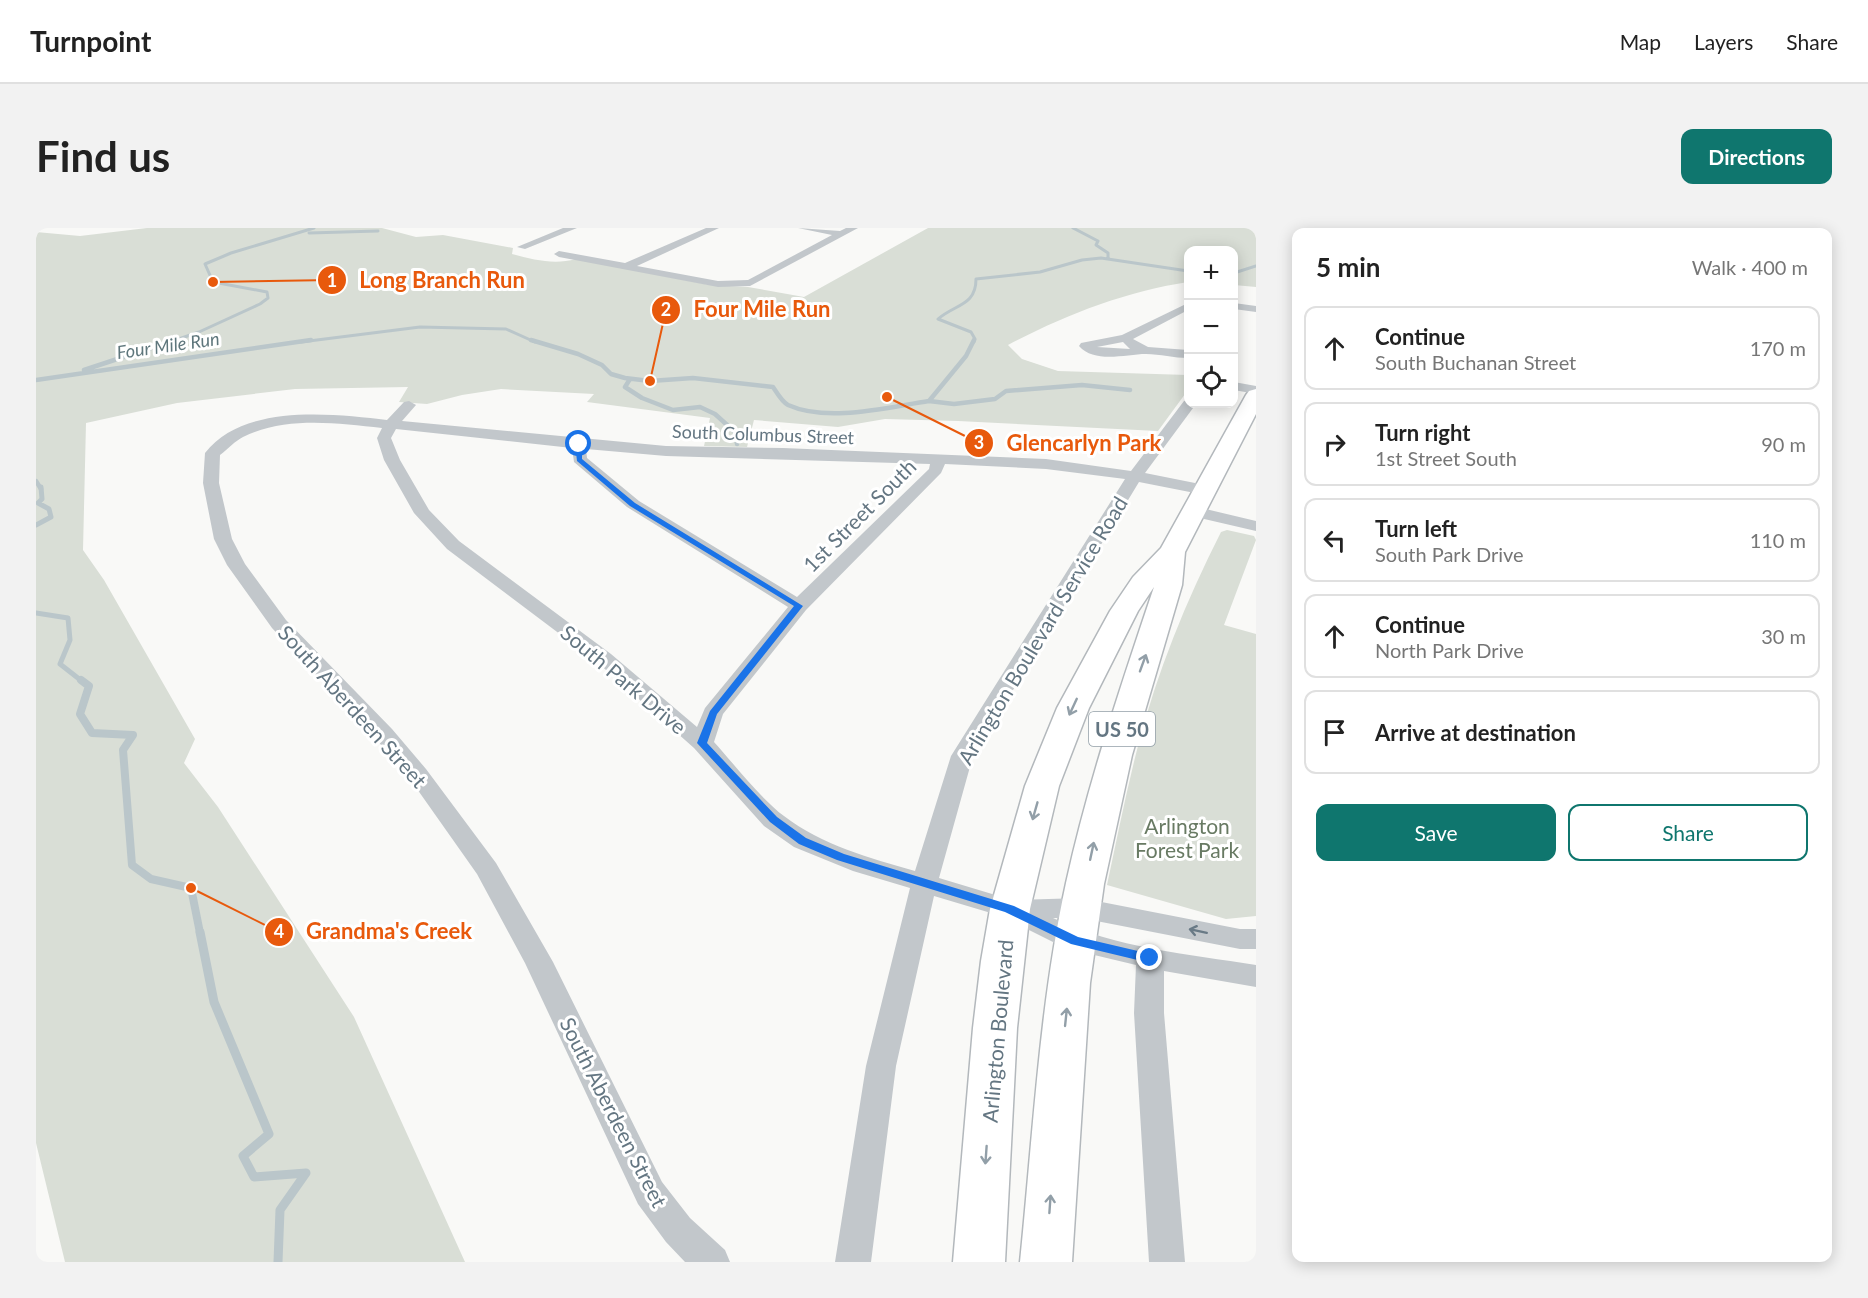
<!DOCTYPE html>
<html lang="en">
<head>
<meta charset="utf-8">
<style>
  :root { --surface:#fff; --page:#f2f2f2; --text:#222; --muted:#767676; --line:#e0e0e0; --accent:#0f766e }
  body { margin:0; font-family:Lato,sans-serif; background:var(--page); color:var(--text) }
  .controls { position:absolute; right:18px; top:18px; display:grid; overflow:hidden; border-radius:12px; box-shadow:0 3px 15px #0003 }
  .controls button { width:54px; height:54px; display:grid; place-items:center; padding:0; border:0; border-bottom:2px solid var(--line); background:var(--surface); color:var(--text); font:30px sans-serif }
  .stop { position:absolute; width:18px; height:18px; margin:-14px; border:4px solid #1a73e8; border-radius:50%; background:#fff }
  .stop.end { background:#1a73e8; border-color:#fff; box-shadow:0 2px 6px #0008 }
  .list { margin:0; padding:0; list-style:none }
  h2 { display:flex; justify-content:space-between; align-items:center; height:78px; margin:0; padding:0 24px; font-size:26px }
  h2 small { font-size:20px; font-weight:400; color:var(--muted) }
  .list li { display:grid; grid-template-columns:39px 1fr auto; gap:18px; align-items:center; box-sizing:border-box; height:84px; margin:0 12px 12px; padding:0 12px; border:2px solid var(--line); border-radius:12px }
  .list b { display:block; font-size:22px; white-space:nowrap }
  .list p { margin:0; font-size:20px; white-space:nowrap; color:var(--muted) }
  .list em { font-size:20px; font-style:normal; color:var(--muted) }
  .actions { display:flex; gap:12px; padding:18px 24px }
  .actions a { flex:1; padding:14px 0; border:2px solid var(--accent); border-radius:12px; text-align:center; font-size:21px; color:var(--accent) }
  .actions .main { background:var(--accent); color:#fff }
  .icon { flex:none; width:33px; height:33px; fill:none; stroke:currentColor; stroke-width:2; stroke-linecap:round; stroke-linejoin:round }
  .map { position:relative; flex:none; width:1220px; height:1034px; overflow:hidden; border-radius:12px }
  header { display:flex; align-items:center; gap:36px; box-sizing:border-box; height:84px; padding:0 30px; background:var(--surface); border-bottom:2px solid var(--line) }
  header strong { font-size:28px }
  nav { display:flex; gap:33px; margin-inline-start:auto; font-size:21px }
  .intro { display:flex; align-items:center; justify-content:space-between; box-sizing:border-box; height:144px; padding:0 36px }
  h1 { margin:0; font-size:42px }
  .button { padding:15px 27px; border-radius:12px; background:var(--accent); color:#fff; font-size:21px; font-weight:700 }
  main { display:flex; gap:36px; padding:0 36px }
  aside { flex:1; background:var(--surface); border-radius:12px; box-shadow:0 3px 15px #0003 }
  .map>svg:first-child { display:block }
  .green { fill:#d9ded6 }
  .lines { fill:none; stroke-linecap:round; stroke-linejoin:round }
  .stream-far4 { stroke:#bac6ca; stroke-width:3 }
  .stream-far3 { stroke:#bac6ca; stroke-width:4.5 }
  .stream-far2 { stroke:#bac6ca; stroke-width:5 }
  .stream-far1 { stroke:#bac6ca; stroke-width:8 }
  .stream { stroke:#bac6ca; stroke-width:9 }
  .highway-casing { stroke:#b3b8bc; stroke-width:3 }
  .minor { fill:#c2c7cb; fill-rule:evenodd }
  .highway { fill:#fff; fill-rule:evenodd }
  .oneway { stroke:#929fa8 }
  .oneway2 { stroke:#697a86 }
  .route { fill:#1a73e8 }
  .labels { text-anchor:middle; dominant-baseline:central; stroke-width:6; stroke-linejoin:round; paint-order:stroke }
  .far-water-label { font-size:18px; font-style:italic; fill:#5e767c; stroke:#fff }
  .far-street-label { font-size:18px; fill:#647682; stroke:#fff }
  .shield { fill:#fff; stroke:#929fa8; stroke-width:1.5 }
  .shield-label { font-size:20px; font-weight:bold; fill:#647682 }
  .street-label { font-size:21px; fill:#647682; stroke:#fff }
  .park-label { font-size:21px; fill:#687a63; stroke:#fff }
  .leader { fill:none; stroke:#e8590c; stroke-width:2 }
  .callout-dot { fill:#e8590c; stroke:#fff; stroke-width:2 }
  .mark-label { font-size:18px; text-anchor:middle; font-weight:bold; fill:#fff }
  .callout-label { font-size:22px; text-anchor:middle; font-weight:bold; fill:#e8590c; stroke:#fff; stroke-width:6; stroke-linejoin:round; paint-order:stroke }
</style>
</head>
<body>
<header>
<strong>Turnpoint</strong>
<nav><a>Map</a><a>Layers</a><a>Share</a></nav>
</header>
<div class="intro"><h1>Find us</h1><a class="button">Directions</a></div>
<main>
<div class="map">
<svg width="1220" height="1034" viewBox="0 0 1220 1034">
  <rect width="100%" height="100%" fill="#f9f9f7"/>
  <path class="green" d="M111 0H346L380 9 407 7 477 20 476 26C499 32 518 37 540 31L674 57 712 59 768 69 892 0H1220V59L1198 57V22H1152V54C1088 64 1029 87 972 117L986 131 1022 143 1152 147V162L1122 203 922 193 849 191 802 199 718 192 711 219 668 218 674 190 551 174 558 166 465 161 426 167 391 176 363 174 372 159 259 161 141 175 50 195 47 322 68 352 159 511 148 535 182 579 318 789 429 1034H29L0 915V4L44 8Z
    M1191 302 1218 308 1220 312 1188 397 1220 406V688L1190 691 1071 657C1081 611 1090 564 1102 518 1121 444 1150 373 1185 304Z"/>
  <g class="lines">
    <path class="stream-far4" d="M1037 0 1062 13 1060 17 1072 25V31
      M273 5 342 3
      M1198 45 1220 38
      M134 114 163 104 224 76 232 70 231 64 177 54 169 36 195 25 278 0
      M265 114 384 99 470 101 499 114
      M938 114 939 111 935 104 902 91C919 76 940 78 940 51L1004 44 1046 32 1065 30 1152 43"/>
    <path class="stream-far3" d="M495 112 542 126 566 137 575 146 589 150 614 153 657 150 737 159C741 165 746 174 752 177 792 195 852 179 893 173L930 128 938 112
      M48 142 139 112
      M594 151 589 159 606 170 637 182 664 179 679 186 700 205 701 216
      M0 152 275 112
      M893 173 918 176 959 171 970 163 1046 157 1094 162
      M0 253 5 261"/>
    <path class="stream-far2" d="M0 297 15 289 13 281 2 275 6 271 5 259
      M0 385 32 390 34 412 24 436 47 454"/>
    <path class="stream-far1" d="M45 452 53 458 44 486 56 505 97 507 87 522 96 637 115 651 155 660 164 705"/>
    <path class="stream" d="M164 704 178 774 233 906 207 928 218 949 270 945 244 982 242 1034"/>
    <defs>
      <path id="highway" d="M1220 161V186L1149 324 1146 357 1096 527 1068 656 1054 755 1036 1034H984C997 908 1003 779 1030 655 1052 555 1085 457 1118 359L1102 383 1053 480 1023 558 994 681 981 800 969 1034H917L937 800 945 733 954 681 989 558 1021 480 1074 383 1097 349 1125 320 1210 167 1213 163Z"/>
    </defs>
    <use href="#highway" class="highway-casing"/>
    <path class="minor" d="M527 0H541L489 21 481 19Z
      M670 0H683L601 38 682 53 712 52 796 7 762 0 804 3 810 0H822L714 58 682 59 523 29 518 26 523 23 589 35Z
      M1152 75V82L1097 111 1112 119 1152 122V130C1138 130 1124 126 1110 126 1090 126 1059 136 1043 118L1045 115 1086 107ZM1087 114 1094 121 1061 119Z
      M1198 75 1220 78V84L1198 81Z
      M1198 154 1220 158V166L1198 162Z
      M1152 172V176H1160L1109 245 1169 257 1177 262 1169 267 1103 254 937 528 903 650 976 672 1045 670 1204 701H1220V721H1204L1045 690H1017C1079 720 1152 726 1220 737V759L1128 743V785L1149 1034H1113L1098 785 1100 737 1029 720 965 688 898 668 860 838 835 1034H799L830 838 874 660 817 643 758 619 728 598 658 520 561 434 411 321 378 285 348 232 341 210 346 200C300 195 250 188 207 209 199 213 192 221 184 227L183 255 196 311 209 336 250 392 356 501 390 541 460 635 517 734 626 954 654 990 689 1022 694 1034H649L630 1014 602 976 489 735 441 646 374 551 340 511 236 400 191 337 178 311 167 255 169 225C208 175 297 186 351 192L368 174 373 173 380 177 366 193 630 218 747 220 1010 231 1095 243 1148 173ZM360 201 536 220 538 234 591 279 752 379 669 480 661 499 575 426 423 313 393 282 364 232 355 210ZM550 221 630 228 894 236 893 241 761 369 603 273 551 230ZM909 236 1010 241 1089 251 915 528 879 643C833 630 786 617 748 588 725 571 698 536 678 514L687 486 770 382 905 245Z
      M1157 278 1220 293V303L1151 287 1149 283Z"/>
    <use href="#highway" class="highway"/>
  </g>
  <defs><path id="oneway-shaft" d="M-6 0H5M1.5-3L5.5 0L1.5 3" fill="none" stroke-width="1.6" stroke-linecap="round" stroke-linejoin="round" transform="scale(1.5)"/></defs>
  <g class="oneway">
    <use href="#oneway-shaft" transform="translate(1107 435) rotate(-70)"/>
    <use href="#oneway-shaft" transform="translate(1037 479) rotate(115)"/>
    <use href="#oneway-shaft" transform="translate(999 583) rotate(106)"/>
    <use href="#oneway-shaft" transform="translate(1056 623) rotate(-78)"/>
    <use href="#oneway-shaft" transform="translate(1030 789) rotate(-84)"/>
    <use href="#oneway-shaft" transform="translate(950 927) rotate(94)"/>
    <use href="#oneway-shaft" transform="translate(1014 976) rotate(-86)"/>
  </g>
  <use class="oneway2" href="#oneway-shaft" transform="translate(1162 703) rotate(-168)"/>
  <path class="route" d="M543 215 546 216V231L599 275 767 378 681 486 671 515 741 589 770 610 808 626 978 678 1042 709 1119 727V734L1114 735 1035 716 969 684 801 632 763 616 734 594 661 515 674 483 758 378 594 278 541 233 539 216Z"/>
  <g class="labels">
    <g class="far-water-label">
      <text transform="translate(132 117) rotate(-8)">Four Mile Run</text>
    </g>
    <g class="far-street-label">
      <text transform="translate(727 206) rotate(2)">South Columbus Street</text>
    </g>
    <rect class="shield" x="1053" y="484" width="66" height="34" rx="4.5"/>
    <g class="shield-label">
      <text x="1086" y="501">US 50</text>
    </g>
    <g class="street-label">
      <text transform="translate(823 287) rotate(-45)">1st Street South</text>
      <text transform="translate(1006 402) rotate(-59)">Arlington Boulevard Service Road</text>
      <text transform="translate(588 451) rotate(40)">South Park Drive</text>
      <text transform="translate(317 478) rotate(48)">South Aberdeen Street</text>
      <text transform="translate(961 803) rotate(-85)">Arlington Boulevard</text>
      <text transform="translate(578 884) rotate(63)">South Aberdeen Street</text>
    </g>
    <g class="park-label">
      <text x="1151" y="597">Arlington<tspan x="1151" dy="24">Forest Park</tspan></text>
    </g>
  </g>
  <path class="leader" d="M177 54L296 52M614 153L630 82M851 169L943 215M155 660L243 704"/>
  <g class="callout-dot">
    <circle cx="177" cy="54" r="6"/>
    <circle cx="614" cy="153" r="6"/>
    <circle cx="851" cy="169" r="6"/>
    <circle cx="155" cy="660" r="6"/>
    <circle cx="296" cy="52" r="15"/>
    <circle cx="630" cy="82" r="15"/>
    <circle cx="943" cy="215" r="15"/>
    <circle cx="243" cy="704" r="15"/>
  </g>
  <g class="mark-label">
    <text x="296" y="59">1</text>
    <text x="630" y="88">2</text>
    <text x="943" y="221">3</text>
    <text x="243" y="710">4</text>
  </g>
  <g class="callout-label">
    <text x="406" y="60">Long Branch Run</text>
    <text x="726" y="89">Four Mile Run</text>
    <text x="1048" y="223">Glencarlyn Park</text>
    <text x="353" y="711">Grandma's Creek</text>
  </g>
</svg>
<div class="controls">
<button>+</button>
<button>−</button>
<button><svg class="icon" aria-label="locate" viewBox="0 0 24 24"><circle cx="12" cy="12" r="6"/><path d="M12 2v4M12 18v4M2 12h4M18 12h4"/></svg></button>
</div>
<div class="stop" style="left:543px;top:216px"></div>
<div class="stop end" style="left:1114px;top:730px"></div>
</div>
<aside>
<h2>5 min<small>Walk · 400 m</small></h2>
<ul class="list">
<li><svg class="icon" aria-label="ahead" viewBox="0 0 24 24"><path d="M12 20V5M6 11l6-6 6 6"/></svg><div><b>Continue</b><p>South Buchanan Street</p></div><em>170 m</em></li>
<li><svg class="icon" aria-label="right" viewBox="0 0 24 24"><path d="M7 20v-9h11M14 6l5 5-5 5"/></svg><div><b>Turn right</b><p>1st Street South</p></div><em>90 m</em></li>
<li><svg class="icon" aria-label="left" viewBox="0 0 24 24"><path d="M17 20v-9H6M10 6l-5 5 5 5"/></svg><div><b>Turn left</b><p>South Park Drive</p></div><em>110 m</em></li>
<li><svg class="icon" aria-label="ahead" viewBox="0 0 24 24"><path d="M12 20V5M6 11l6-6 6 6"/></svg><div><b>Continue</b><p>North Park Drive</p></div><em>30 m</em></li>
<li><svg class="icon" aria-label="arrive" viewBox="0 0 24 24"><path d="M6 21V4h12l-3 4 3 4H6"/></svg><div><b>Arrive at destination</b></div></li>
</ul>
<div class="actions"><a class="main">Save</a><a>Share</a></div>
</aside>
</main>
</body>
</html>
